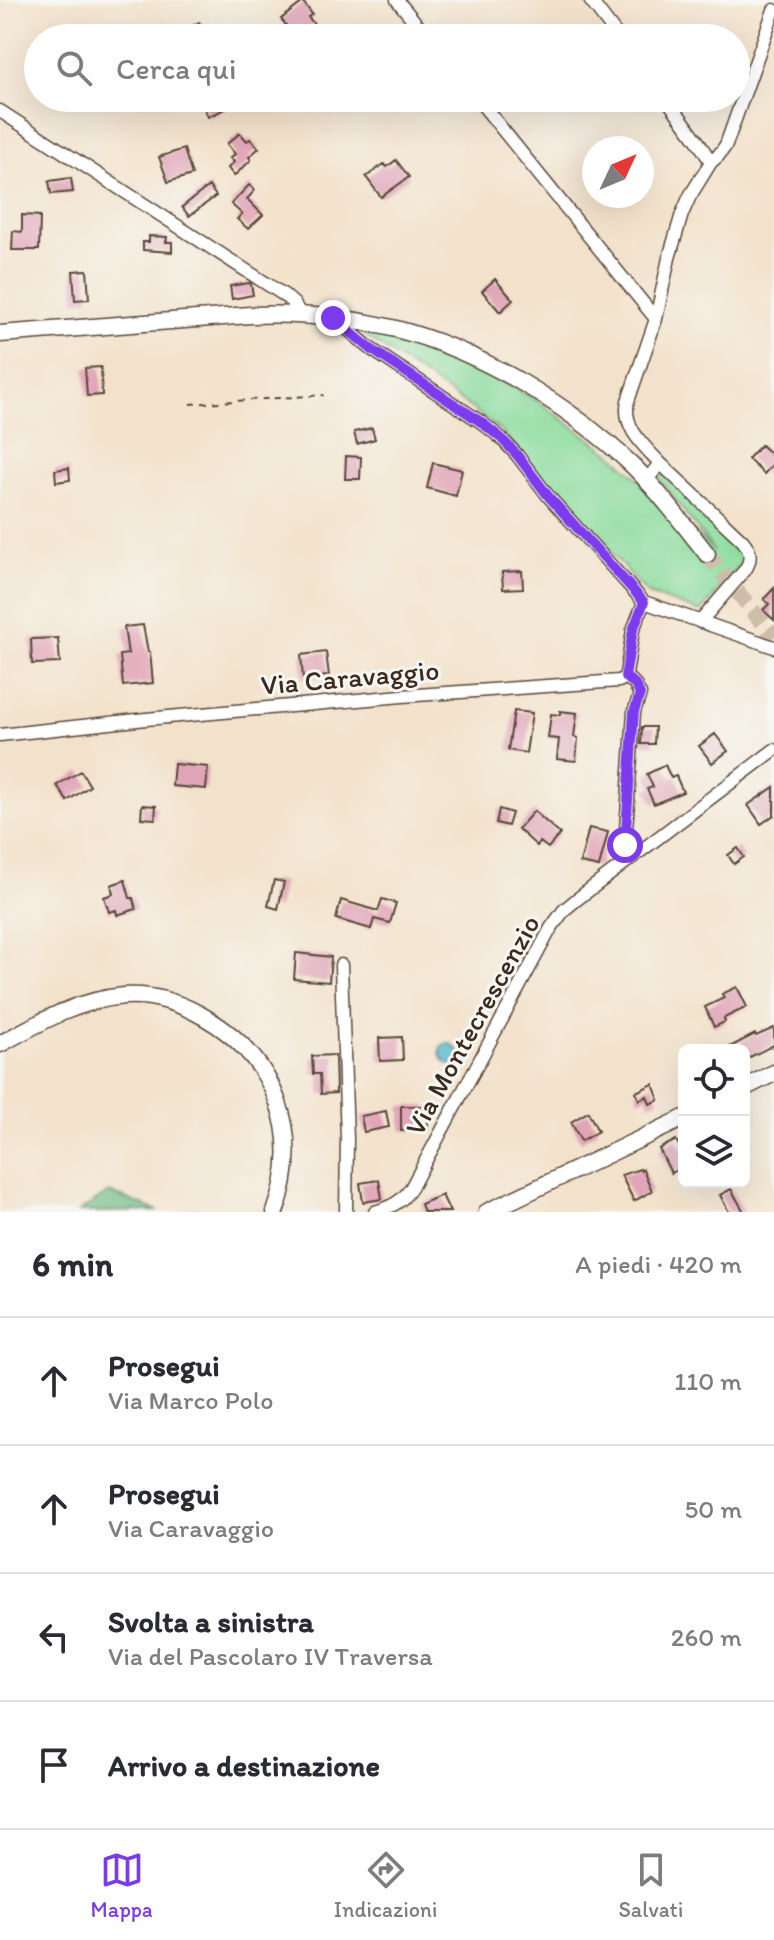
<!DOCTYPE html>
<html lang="it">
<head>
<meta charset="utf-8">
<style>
  :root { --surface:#fff; --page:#f2f2f3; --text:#2b2b33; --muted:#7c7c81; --line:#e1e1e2; --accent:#7c3aed }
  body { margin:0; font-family:Itim,sans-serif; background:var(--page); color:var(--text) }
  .controls { position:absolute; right:24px; bottom:24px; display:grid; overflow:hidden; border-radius:12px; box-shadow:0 8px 32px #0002 }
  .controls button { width:72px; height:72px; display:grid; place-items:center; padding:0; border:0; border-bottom:2px solid var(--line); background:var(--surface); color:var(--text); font:40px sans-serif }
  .compass { position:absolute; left:582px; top:136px; width:72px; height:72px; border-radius:50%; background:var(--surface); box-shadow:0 8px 32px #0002; rotate:46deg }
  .stop { position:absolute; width:24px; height:24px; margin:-18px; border:6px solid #7c3aed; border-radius:50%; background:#fff }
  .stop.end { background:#7c3aed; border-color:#fff; box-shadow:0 2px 8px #0008 }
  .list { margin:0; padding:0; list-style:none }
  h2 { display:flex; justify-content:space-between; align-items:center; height:104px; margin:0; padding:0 32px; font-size:34px }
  h2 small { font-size:26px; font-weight:400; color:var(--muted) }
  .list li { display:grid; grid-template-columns:52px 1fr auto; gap:24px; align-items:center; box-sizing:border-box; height:128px; padding:0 32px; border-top:2px solid var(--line) }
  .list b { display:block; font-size:30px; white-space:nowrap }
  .list p { margin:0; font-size:26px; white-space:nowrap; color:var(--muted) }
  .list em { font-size:26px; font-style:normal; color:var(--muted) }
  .icon { flex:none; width:44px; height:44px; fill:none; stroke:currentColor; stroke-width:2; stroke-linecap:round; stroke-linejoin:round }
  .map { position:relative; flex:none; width:774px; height:1212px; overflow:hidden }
  .search { position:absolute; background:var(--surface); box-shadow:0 8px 32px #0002; left:24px; right:24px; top:24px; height:88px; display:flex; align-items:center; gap:20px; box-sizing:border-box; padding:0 28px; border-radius:44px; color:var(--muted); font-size:30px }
  .sheet { height:616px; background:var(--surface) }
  nav { display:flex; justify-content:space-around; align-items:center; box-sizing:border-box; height:112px; border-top:2px solid var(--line); background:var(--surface); font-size:22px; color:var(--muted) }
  nav a { display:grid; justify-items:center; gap:4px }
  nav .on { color:var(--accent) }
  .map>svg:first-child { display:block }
  .green { fill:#8adb9c; stroke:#62825d; stroke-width:2 }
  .forest { fill:#6fbb84; stroke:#557251; stroke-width:2 }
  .water { fill:#52bbcf; stroke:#467276; stroke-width:2 }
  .building { fill:#e1a5b8 }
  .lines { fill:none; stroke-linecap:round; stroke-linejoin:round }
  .secondary-tunnel { stroke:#cebda8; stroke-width:16; stroke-dasharray:16 8; stroke-linecap:butt }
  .minor-casing { stroke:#574638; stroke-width:15 }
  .secondary-casing { stroke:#574638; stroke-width:19 }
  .path { stroke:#574638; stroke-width:2; stroke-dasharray:6 6; stroke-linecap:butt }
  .minor { stroke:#fff; stroke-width:12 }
  .secondary { stroke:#fff; stroke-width:16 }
  .route { stroke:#7c3aed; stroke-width:10 }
  .labels { text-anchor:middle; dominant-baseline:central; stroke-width:6; stroke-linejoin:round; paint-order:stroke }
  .street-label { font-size:28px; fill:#3b2a1e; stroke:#f6f6f2 }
</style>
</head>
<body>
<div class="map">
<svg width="774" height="1212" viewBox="0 0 774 1212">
  <rect width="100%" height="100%" fill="#f6f6f2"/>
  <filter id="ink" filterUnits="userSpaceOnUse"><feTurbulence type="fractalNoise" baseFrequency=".0125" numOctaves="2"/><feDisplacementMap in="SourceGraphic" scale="16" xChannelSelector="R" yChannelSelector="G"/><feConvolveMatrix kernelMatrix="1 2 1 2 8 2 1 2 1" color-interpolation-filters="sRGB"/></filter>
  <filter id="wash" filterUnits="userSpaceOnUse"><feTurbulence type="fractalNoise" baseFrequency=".006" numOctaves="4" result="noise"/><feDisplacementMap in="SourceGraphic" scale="32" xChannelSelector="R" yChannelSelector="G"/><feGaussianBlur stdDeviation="1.8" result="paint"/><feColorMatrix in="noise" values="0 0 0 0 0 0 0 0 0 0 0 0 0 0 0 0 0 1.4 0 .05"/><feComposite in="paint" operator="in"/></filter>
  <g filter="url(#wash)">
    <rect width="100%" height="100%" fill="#f3e2cb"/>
    <path class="green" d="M358 331 387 335 422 345 452 357 533 398 613 455 714 551 659 478 663 472 741 545 745 559 701 612 648 594 503 433 477 412Z"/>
    <path class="forest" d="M109 1192 158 1211 79 1212Z"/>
    <path class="water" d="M447 1043C455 1045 460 1051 462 1059L459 1065C449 1067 439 1059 440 1049L443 1045Z"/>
    <g id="blocks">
      <path class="building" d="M303 2 312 14 308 17 314 24 296 38H291L286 31 289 29 281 19Z
        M199 22 204 30 191 38H171Z
        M200 98H248L208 117Z
        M240 133 247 141 250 139 259 148 249 157 251 160 234 176 228 168 234 162 230 158 235 154 227 144Z
        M184 149 192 175 168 182 159 157Z
        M396 160 409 177 381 197 366 177 384 164 387 167Z
        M71 178 73 192 51 194 49 181Z
        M249 185 255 190 247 199 263 215 248 229 237 219 242 214 231 204Z
        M209 186 216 196 189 216 182 207Z
        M22 215 40 216 39 250H12L13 231 22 232Z
        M149 236 167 237 166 242H172V252L143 250V242H149Z
        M87 270 89 299 75 300 73 271Z
        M495 279 513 300 500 312 482 291Z
        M249 283 251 284 253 295 232 299 230 286Z
        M101 367 102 395 87 396 85 368Z
        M372 428 375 439 357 444 354 432Z
        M761 445 774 457V463L764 474 748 459Z
        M346 456 361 457 360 479H345Z
        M433 463 462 470 456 496 427 488Z
        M69 468 70 480 56 482 55 470Z
        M522 571 523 588 503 589 502 572Z
        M774 588V620L763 610 769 604 764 599Z
        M143 625 148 652H150L153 683 123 686 120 655 128 654 124 627Z
        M58 638 60 663 32 664 31 639Z
        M326 652 329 676 303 678 301 655Z
        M514 711 532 713 526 753 508 750Z
        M560 711 577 713 574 737 578 738 576 761 557 759 559 739 548 738 551 714 560 715Z
        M642 727H655L654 744H641Z
        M715 734 728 751 712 763 699 746Z
        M174 764 208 767 206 789 172 786Z
        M665 765 671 778 676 776 683 792 654 804 647 789 653 787 647 774Z
        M81 771 90 786 67 801 57 785Z
        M774 787V815L761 824 748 805Z
        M142 805 156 806 155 819 141 818Z
        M499 809 512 813 508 826 496 823Z
        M534 811 560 834 548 848 540 842 537 846 518 829Z
        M589 828 608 832 599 867 580 863Z
        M738 848 744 857 734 864 728 855Z
        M125 880 130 898H133L136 909 117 915 116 910 109 912 104 897 113 894 111 885Z
        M274 880 284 882 278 909 268 906Z
        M382 899 396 903 390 923 374 919 371 929 336 919 341 900 378 911Z
        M296 953 331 957 329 982 294 979Z
        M737 987 747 1007 724 1018 725 1022 714 1027 705 1007 724 998 722 994Z
        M774 1028V1045L744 1060V1050H724L755 1034 756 1036Z
        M402 1037 403 1060 380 1061 379 1038Z
        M335 1055 336 1093 321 1094 320 1074H313L312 1056Z
        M653 1084 659 1100 650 1104 647 1096 639 1100 636 1092Z
        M401 1106H427L428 1130 401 1131Z
        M386 1111 389 1127 364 1132 361 1116Z
        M588 1112 598 1131 581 1141 571 1122Z
        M676 1140 680 1147 684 1145V1167L671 1173 659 1149Z
        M640 1169 641 1171 643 1169 652 1191 634 1201 621 1175Z
        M379 1180 382 1199 363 1202 360 1183Z
        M731 1189 744 1212H729L720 1195Z
        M442 1195 450 1212H424L421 1204Z"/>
    </g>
  </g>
  <g filter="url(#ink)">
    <use href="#blocks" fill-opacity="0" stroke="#574638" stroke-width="2"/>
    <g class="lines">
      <path class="secondary-tunnel" d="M707 554 774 637"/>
      <defs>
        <path id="minor" d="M397 0 428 38
          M590 0 619 38
          M477 98 656 319
          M666 98 697 140 711 162
          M0 111 284 295 294 304 301 315
          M334 318 371 349 481 422 501 438 517 455 549 497 644 602 774 647
          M660 463 743 541C751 551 752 559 745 570L700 622
          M647 480 660 463C643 445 622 427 628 401L656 319 669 258 682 214 690 196 711 162 718 156 726 145 774 10
          M625 677 634 683 640 694 634 712 625 845 632 857
          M0 735 146 719 402 696 619 681 623 679 626 674 633 630 644 602
          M341 965 347 1139 346 1212
          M375 1212C391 1207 402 1202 411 1188L551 928 564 910 576 900 774 750"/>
        <path id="secondary" d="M0 334 250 315C299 313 348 317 396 329 481 351 569 405 632 465 660 492 683 524 707 554
          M0 1044C40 1022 78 1000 124 996 153 994 181 1003 206 1018 276 1059 304 1135 275 1212
          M744 1088 774 1073
          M487 1212 684 1118"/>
      </defs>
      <use href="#minor" class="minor-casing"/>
      <use href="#secondary" class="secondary-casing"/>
      <path class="path" d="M190 404 324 395"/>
      <use href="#minor" class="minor"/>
      <use href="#secondary" class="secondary"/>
    </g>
  </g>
  <g class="lines" filter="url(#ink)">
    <path class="route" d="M333 318 371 349 481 422 501 438 517 455 549 497 644 602 633 630 625 677 634 683 640 694 634 712 625 845"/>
  </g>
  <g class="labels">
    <g class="street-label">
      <text transform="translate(350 677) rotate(-5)">Via Caravaggio</text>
      <text transform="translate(472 1025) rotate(-61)">Via Montecrescenzio</text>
    </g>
  </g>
</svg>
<div class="controls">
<button><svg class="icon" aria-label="locate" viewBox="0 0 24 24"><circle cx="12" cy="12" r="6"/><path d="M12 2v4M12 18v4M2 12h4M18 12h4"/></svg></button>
<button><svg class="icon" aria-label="layers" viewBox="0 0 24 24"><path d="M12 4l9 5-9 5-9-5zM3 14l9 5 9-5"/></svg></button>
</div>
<svg class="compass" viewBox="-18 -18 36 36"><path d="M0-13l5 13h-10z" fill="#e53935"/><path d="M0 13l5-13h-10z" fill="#7c7c81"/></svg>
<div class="stop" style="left:625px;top:845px"></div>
<div class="stop end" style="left:333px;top:318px"></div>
<div class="search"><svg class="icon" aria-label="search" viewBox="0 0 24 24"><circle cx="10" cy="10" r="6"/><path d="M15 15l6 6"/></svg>Cerca qui</div>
</div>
<section class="sheet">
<h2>6 min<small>A piedi · 420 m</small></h2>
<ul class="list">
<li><svg class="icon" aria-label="ahead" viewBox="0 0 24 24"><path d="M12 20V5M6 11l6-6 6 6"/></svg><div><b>Prosegui</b><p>Via Marco Polo</p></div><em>110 m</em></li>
<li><svg class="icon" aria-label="ahead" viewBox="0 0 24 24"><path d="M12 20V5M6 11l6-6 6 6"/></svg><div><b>Prosegui</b><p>Via Caravaggio</p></div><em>50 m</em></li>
<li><svg class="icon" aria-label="left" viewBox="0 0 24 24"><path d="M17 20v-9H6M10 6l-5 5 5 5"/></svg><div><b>Svolta a sinistra</b><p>Via del Pascolaro IV Traversa</p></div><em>260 m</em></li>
<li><svg class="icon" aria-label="arrive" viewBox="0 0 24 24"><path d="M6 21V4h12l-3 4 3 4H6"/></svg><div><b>Arrivo a destinazione</b></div></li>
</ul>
</section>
<nav>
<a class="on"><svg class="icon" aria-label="map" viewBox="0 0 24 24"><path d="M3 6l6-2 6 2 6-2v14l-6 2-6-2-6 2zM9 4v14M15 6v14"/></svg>Mappa</a>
<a><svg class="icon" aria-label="directions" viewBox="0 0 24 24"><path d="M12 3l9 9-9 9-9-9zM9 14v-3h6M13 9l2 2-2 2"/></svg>Indicazioni</a>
<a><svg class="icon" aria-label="saved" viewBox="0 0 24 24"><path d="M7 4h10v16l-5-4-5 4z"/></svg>Salvati</a>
</nav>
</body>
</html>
